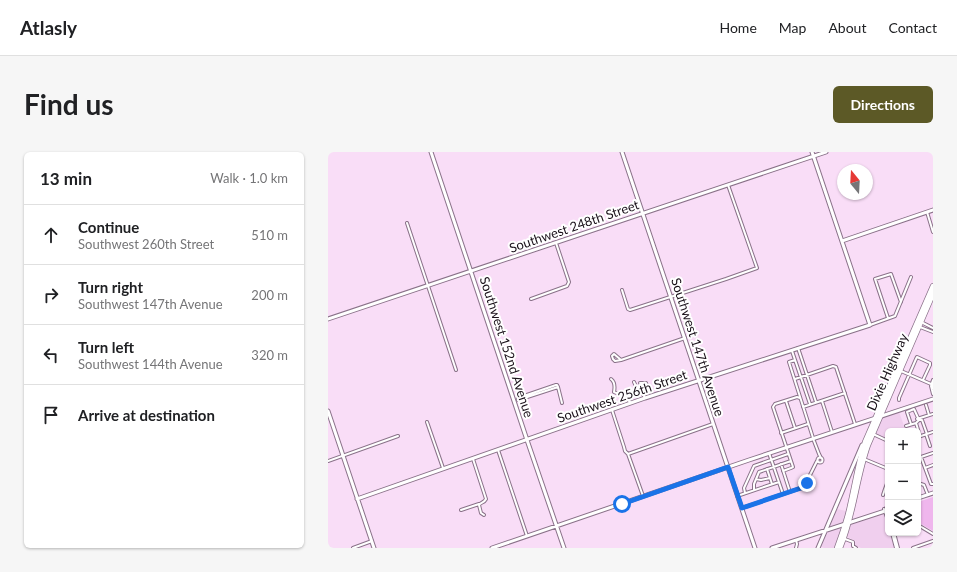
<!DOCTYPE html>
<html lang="en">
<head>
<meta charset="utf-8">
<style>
  :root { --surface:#fff; --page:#f6f6f6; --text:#202124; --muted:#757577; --line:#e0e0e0; --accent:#5c5926 }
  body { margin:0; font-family:Lato,sans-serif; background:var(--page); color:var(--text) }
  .controls { position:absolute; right:12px; bottom:12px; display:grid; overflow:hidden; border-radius:6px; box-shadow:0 1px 3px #0004 }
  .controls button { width:36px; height:36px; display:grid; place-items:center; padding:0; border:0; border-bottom:1px solid var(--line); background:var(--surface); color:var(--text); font:20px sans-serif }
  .compass { position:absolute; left:509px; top:12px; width:36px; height:36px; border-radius:50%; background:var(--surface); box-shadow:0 1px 3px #0004; rotate:342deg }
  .stop { position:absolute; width:12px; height:12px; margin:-9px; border:3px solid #1a73e8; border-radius:50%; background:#fff }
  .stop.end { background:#1a73e8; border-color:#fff; box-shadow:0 1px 4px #0008 }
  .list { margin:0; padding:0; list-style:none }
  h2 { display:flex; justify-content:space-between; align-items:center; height:52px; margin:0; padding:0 16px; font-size:17px }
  h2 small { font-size:13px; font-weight:400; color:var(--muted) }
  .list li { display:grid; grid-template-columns:26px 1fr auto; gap:12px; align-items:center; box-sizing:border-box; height:60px; padding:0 16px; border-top:1px solid var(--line) }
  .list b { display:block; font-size:15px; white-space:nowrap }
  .list p { margin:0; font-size:13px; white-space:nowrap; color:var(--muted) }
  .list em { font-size:13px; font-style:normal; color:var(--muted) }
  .icon { flex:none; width:22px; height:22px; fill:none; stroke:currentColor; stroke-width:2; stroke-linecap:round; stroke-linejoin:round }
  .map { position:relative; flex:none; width:605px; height:396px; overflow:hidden; border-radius:6px }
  header { display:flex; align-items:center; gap:24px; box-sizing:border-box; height:56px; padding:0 20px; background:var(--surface); border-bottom:1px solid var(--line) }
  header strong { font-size:19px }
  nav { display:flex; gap:22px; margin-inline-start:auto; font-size:14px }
  .intro { display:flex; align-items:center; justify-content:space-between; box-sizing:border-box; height:96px; padding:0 24px }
  h1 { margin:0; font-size:28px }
  .button { padding:10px 18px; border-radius:6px; background:var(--accent); color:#fff; font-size:14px; font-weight:700 }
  main { display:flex; gap:24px; padding:0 24px }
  aside { flex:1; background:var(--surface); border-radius:6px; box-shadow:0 1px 3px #0004 }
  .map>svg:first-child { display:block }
  .built { fill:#f0cfee }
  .green { fill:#efb6ed }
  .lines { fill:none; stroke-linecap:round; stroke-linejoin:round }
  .minor-casing { stroke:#8a7289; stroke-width:4 }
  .tertiary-casing { stroke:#8a7289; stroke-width:5 }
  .trunk-casing { stroke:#8a7289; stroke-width:6 }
  .minor { stroke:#fff; stroke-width:2 }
  .tertiary { stroke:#fff; stroke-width:3 }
  .trunk { stroke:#fff; stroke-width:4.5 }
  .route { stroke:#1a73e8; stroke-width:5 }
  .labels { text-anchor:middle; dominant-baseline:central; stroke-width:4; stroke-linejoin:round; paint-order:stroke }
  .street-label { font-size:13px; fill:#191019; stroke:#fff }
</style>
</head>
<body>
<header>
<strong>Atlasly</strong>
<nav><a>Home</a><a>Map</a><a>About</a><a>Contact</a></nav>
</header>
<div class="intro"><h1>Find us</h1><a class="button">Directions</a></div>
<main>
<aside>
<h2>13 min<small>Walk · 1.0 km</small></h2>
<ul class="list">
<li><svg class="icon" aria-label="ahead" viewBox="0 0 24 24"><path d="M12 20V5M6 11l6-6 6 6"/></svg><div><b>Continue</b><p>Southwest 260th Street</p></div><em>510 m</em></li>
<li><svg class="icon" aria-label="right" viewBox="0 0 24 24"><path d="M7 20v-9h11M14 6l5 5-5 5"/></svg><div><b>Turn right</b><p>Southwest 147th Avenue</p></div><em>200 m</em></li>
<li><svg class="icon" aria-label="left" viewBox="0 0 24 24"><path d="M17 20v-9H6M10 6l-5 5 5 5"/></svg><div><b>Turn left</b><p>Southwest 144th Avenue</p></div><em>320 m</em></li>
<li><svg class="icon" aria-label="arrive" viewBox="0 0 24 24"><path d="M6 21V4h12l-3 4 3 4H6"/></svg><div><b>Arrive at destination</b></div></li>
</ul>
</aside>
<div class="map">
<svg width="605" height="396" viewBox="0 0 605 396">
  <rect width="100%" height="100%" fill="#f9ddf7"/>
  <path class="built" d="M571 260 578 279H560V287L547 282 554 265Z
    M509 357 518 359 513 377 506 396H496L492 394Z
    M555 362 557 364 560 373V381H562L566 396H533L526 393 528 389 519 385 523 372Z"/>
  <path class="green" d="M605 345V379L590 370V350Z"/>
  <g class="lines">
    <defs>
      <path id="minor" d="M599 60 605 80
        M79 71 128 218
        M294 138 300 157 302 158 398 127 429 116 400 33
        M203 147 239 134 241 130 228 91
        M560 166 547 127 563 122 573 150
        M594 170 595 171 605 176
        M542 173 567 164 583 125
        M592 175 605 180
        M470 196 488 250
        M464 199 482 252
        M293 208 286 202 284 204 285 207 287 209 293 208 357 186
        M467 208 461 210 486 289 491 302 493 306
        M573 219 603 232
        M283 227C287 230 287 235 286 240L291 242 295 243 302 250
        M467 227 505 214 508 215 527 272
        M605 228 603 234 605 242
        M306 230 311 241 315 242 317 246
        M312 231H318L320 236 315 242
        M605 232V236
        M230 235 234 251
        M190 246 228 233H229L230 235
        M190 248 230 235
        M571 248V246L588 207 589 205 602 211V213L595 228
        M458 249 467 276
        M494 249 504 280
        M598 253 601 263
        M475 255 517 241
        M284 258 296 295 297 299 300 302 315 344
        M589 267 605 262
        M99 270 115 316
        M588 271 592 284
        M583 272 579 260 586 257 591 268H594L599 282
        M578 274 588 271 591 268
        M453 281 480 272
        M545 282 560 289
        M598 282 602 294
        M590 285 605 280
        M590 296V298
        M170 298 199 384
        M441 301 455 342
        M605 301 593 305 603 332H605
        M300 302 385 272
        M489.5 308a2.5 2.5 0 1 1 5 0a2.5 2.5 0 1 1-5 0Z
        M145 307 158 347C156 351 153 350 151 353L153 361 156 363
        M536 307 560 317
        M0 309 70 284
        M453 312 462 340
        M597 316 605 313
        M439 317 444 332
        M455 319 463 316 465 315 445 255 447 252 469 245 472 246
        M428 327 433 328 442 326
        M590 331 596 333 600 343
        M426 338V332L431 320 463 309
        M417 341 416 336 426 314 460 302
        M555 343 557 337 560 329
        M409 344 451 330
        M414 356 476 335 489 309
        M558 356 560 362
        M556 357 560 368
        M133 358 151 352
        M590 373 605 382
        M564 381 568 396
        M566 381 570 396
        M517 387 525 390V394L528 396
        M468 388 469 392 468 396
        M25 396 44 389
        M585 396 605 389"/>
      <path id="tertiary" d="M103 0 199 288 236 396
        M294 0 427 396
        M514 89 605 58
        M0 167 498 0
        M0 259 46 396
        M590 346 605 341
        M29 347 317 246 542 173 484 0
        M164 396 421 308 605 247
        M444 396 560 358
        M490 396 534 293"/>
      <path id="trunk" d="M509 396C514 382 519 369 522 354 527 333 530 311 537 290L605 134
        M512 396C526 363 528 327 540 293L605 142"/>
    </defs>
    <use href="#minor" class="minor-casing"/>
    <use href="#tertiary" class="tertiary-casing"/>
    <use href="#trunk" class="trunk-casing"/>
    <use href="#minor" class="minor"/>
    <use href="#tertiary" class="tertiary"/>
    <use href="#trunk" class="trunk"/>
  </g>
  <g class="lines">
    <path class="route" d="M294 352 400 315 414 356 476 335 479 331"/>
  </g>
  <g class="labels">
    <g class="street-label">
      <text transform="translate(246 74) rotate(-19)">Southwest 248th Street</text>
      <text transform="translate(179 195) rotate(72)">Southwest 152nd Avenue</text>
      <text transform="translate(370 195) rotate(72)">Southwest 147th Avenue</text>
      <text transform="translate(559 220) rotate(-66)">Dixie Highway</text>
      <text transform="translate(294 244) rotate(-19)">Southwest 256th Street</text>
    </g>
  </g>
</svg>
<div class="controls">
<button>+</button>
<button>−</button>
<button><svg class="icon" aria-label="layers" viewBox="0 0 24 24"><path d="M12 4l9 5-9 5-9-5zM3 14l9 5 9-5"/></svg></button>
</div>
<svg class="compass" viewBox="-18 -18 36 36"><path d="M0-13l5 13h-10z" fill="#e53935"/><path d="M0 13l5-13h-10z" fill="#757577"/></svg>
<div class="stop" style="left:294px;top:352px"></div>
<div class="stop end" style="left:479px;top:331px"></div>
</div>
</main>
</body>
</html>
